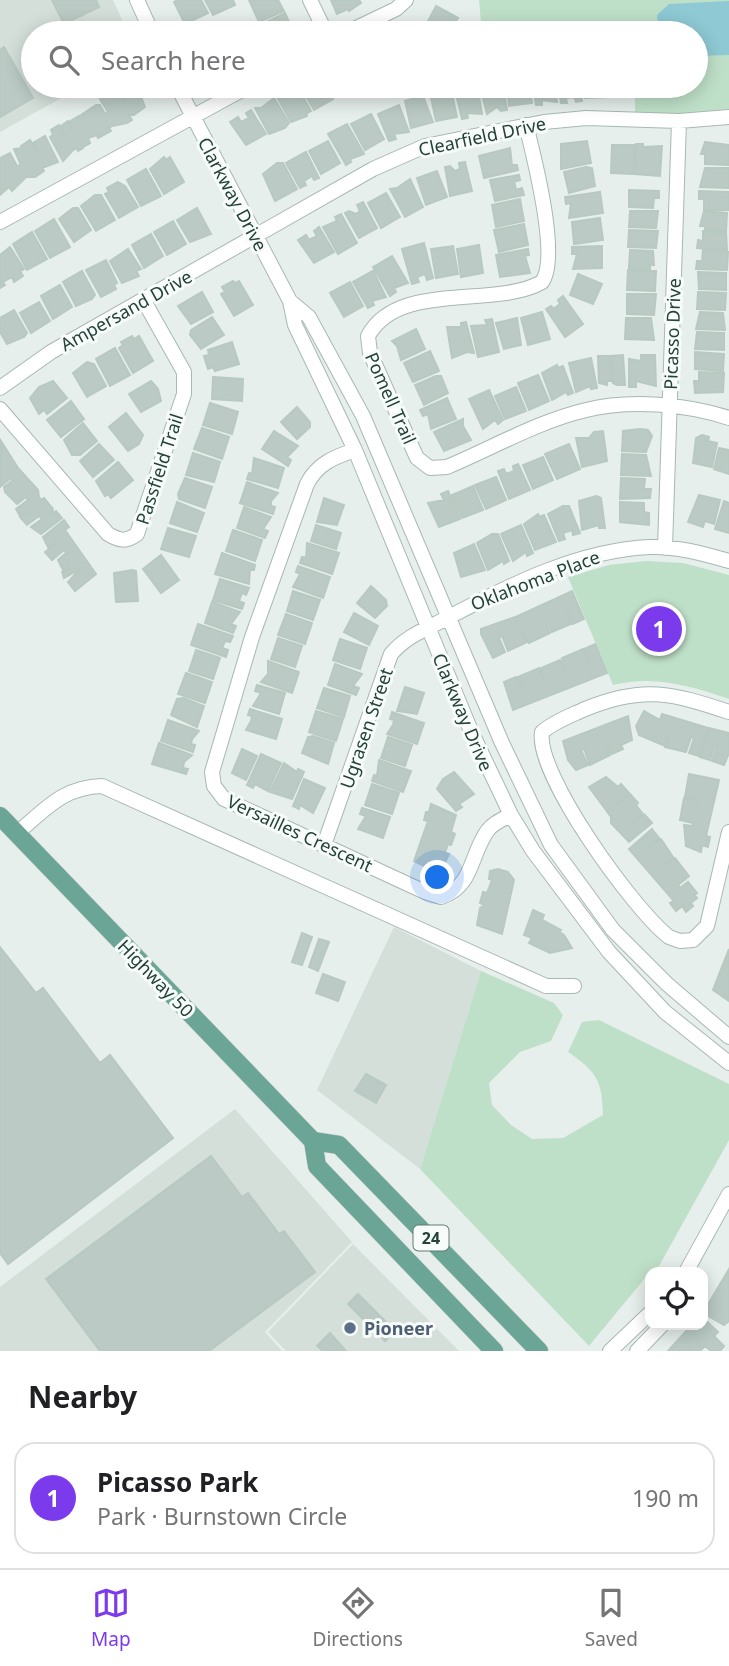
<!DOCTYPE html>
<html lang="en">
<head>
<meta charset="utf-8">
<style>
  :root { --surface:#fff; --page:#f2f2f2; --text:#202124; --muted:#757577; --line:#e0e0e0; --accent:#7c3aed }
  body { margin:0; font-family:"Noto Sans",sans-serif; background:var(--page); color:var(--text) }
  .controls { position:absolute; right:21px; bottom:21px; display:grid; overflow:hidden; border-radius:14px; box-shadow:0 4px 18px #0003 }
  .controls button { width:63px; height:63px; display:grid; place-items:center; padding:0; border:0; border-bottom:2px solid var(--line); background:var(--surface); color:var(--text); font:35px sans-serif }
  .you { position:absolute; left:438px; top:878px; width:24px; height:24px; margin:-18px; border:5px solid #fff; border-radius:50%; background:#1a73e8; box-shadow:0 0 0 10px #1a73e833 }
  .badge { display:grid; place-items:center; width:46px; height:46px; border-radius:50%; background:var(--accent); color:#fff; font-size:23px; font-weight:700 }
  .pin { position:absolute; translate:-50% -50%; border:4px solid #fff; box-shadow:0 2px 7px #0006 }
  .list { margin:0; padding:0; list-style:none }
  h2 { display:flex; justify-content:space-between; align-items:center; height:91px; margin:0; padding:0 28px; font-size:30px }
  h2 small { font-size:23px; font-weight:400; color:var(--muted) }
  .list li { display:grid; grid-template-columns:46px 1fr auto; gap:21px; align-items:center; box-sizing:border-box; height:112px; margin:0 14px 14px; padding:0 14px; border:2px solid var(--line); border-radius:21px }
  .list b { display:block; font-size:26px; white-space:nowrap }
  .list p { margin:0; font-size:23px; white-space:nowrap; color:var(--muted) }
  .list em { font-size:23px; font-style:normal; color:var(--muted) }
  .icon { flex:none; width:38px; height:38px; fill:none; stroke:currentColor; stroke-width:2; stroke-linecap:round; stroke-linejoin:round }
  .map { position:relative; flex:none; width:729px; height:1351px; overflow:hidden }
  .search { position:absolute; background:var(--surface); box-shadow:0 4px 18px #0003; left:21px; right:21px; top:21px; height:77px; display:flex; align-items:center; gap:18px; box-sizing:border-box; padding:0 24px; border-radius:38px; color:var(--muted); font-size:26px }
  .sheet { height:217px; background:var(--surface) }
  nav { display:flex; justify-content:space-around; align-items:center; box-sizing:border-box; height:98px; border-top:2px solid var(--line); background:var(--surface); font-size:19px; color:var(--muted) }
  nav a { display:grid; justify-items:center; gap:4px }
  nav .on { color:var(--accent) }
  .map>svg:first-child { display:block }
  .built { fill:#d4dfda }
  .green { fill:#bfe0c8 }
  .water { fill:#8ec9d4 }
  .building { fill:#bbcac4; stroke:#b8c9c2; stroke-width:2 }
  .lines { fill:none; stroke-linecap:round; stroke-linejoin:round }
  .minor-casing { stroke:#a8b8b2; stroke-width:16 }
  .major-casing { stroke:#c2cac8; stroke-width:19 }
  .minor { stroke:#fff; stroke-width:14 }
  .major { stroke:#6aa596; stroke-width:18 }
  .service-dot { fill:#5c6f8a; stroke:#f7fbf9; stroke-width:2.5 }
  .labels { text-anchor:middle; dominant-baseline:central; stroke-width:6; stroke-linejoin:round; paint-order:stroke }
  .shield { fill:#f7fbf9; stroke:#637a73; stroke-width:2 }
  .shield-label { font-size:16px; font-weight:bold; fill:#24423a }
  .street-label { font-size:18px; fill:#24423a; stroke:#f7fbf9 }
  .service-label { font-size:18px; font-weight:bold; fill:#4e5e75; stroke:#f7fbf9; text-anchor:start }
</style>
</head>
<body>
<div class="map">
<svg width="729" height="1351" viewBox="0 0 729 1351">
  <rect width="100%" height="100%" fill="#e6efeb"/>
  <path class="built" d="M0 0H113L128 33H33V86H83L0 132Z
    M394 927 481 971 420 1169 317 1090Z
    M235 1109 352 1242 265 1332 282 1351H0V1287Z
    M353 1244 459 1351H286L268 1332Z"/>
  <path class="green" d="M479 0H729V109L680 114 635 112V86H696V33H482Z
    M646 561 683 563 729 575V699C690 686 655 675 613 685L568 577 609 565Z
    M481 971 554 1003 563 1015 551 1041 520 1052 489 1083 492 1105 511 1125 532 1139 563 1138 603 1115C602 1080 597 1072 568 1052L582 1022 599 1020 729 1084V1140L659 1266 650 1272 589 1346 420 1169Z"/>
  <path class="water" d="M729 1V55L696 56V33H659L657 15 669 4Z"/>
  <path class="building" d="M52 0H96L99 7 64 24Z
    M178 0H201L208 13 185 24 174 2Z
    M205 0H233L235 5 213 15Z
    M249 0H278L284 11 259 22Z
    M331 0H359L361 3 349 11 348 9 337 14Z
    M436 6 458 18 450 33H441L426 25Z
    M285 13 294 33H264L260 25Z
    M4 47 33 98 0 117V50Z
    M128 86 137 87 145 107 134 115H129L132 120 127 123 112 126 109 128 111 131 98 138 97 135 88 138 90 143 83 147 82 145 83 148 78 151 77 148 73 150 63 161 50 137 53 135 51 130 59 125 68 141 61 126 68 121 72 129 69 122 79 116 84 125 86 124 81 115 96 105H100L105 114 108 112 100 99 110 93 115 101 111 94 116 89 126 103 120 90Z
    M297 86 311 111 306 114 307 116 291 122 277 97Z
    M300 86H326L333 99 314 110Z
    M329 86H355L335 96Z
    M477 86 482 114 467 113 468 118 462 119 455 90Z
    M480 86H503L507 110 501 111 497 107 487 114Z
    M507 86H529L532 103 509 106Z
    M533 86H555L557 102 542 100V105H536Z
    M558 86H580L582 101 576 102 574 97 566 98 567 103H561Z
    M585 86H607V97L585 98Z
    M611 86H632V97H610Z
    M451 89 457 117 436 121 430 93Z
    M423 96 433 122 411 128 405 101Z
    M274 98 289 123 285 128 269 134 255 108H261Z
    M399 105 409 132 394 134 396 139 389 141 378 114Z
    M251 110 266 134 246 145 230 122 238 117 241 122 249 118 246 113Z
    M371 114 384 139 365 150 351 124Z
    M347 124 364 154 350 159 351 162 346 165 328 134Z
    M45 136 58 162 42 168 44 171 35 177H26L12 191 9 187 0 195V158L10 153 17 166 21 165 14 149 21 148 25 155 21 146 30 140 38 154 33 143Z
    M328 141 340 163 321 174 309 151Z
    M587 141 591 163 561 169V144Z
    M705 142 729 145V165L705 164V154H701Z
    M636 144H643V147L662 146 660 176 635 174Z
    M612 145H634L633 174 611 173Z
    M510 148 512 165H517L518 170 484 178 479 156Z
    M306 152 319 178 314 180 312 176 304 181 306 185 300 188 286 163Z
    M164 157 166 160 170 157 184 182 164 194 150 169Z
    M465 162 472 191 450 196 445 167 450 166 455 171 460 169 459 163Z
    M277 163H283L297 189 275 201 263 174Z
    M586 167 592 168 595 186 569 193 564 172Z
    M705 168H729V188L700 187Z
    M146 169 161 196 141 206 127 180Z
    M437 171 447 197 426 205 417 178Z
    M519 175 520 180 514 182 515 185 516 190 522 188 524 195 495 201 490 180Z
    M410 179 423 207 405 217 390 189 397 188Z
    M118 182 125 186 138 207 119 218 105 194 109 192 107 188Z
    M629 190 659 191V198H654L653 208 629 207Z
    M699 191 729 192V210H704V199H699Z
    M600 192 603 213 569 218 571 203 566 204 565 197Z
    M386 193 400 217 381 228 368 203Z
    M95 195H101L115 220 96 231 81 206Z
    M520 199 524 221 496 227 492 205Z
    M363 202 377 228 359 238 345 213 349 211 356 214 360 211 357 205Z
    M73 208H78L91 230 74 242 59 219Z
    M197 208 211 234 190 242 177 220Z
    M630 211H658L656 228 629 227Z
    M704 211 727 213 726 231 705 230V226H700Z
    M341 214 357 243 338 254 323 227 337 221 335 217Z
    M600 218 603 240 574 244 572 222Z
    M54 219 70 247 50 258 35 231Z
    M173 221 186 244 167 255 154 232Z
    M524 224 528 245 499 252 494 230Z
    M319 227 334 252 314 263 298 240 306 235 309 240 317 236 314 231Z
    M629 230 658 231 656 248 628 247Z
    M703 231 726 233 727 250 697 248 698 240 703 241Z
    M32 232 47 259 27 270 13 244Z
    M151 234 163 256 144 268 132 245Z
    M424 243 433 278 427 280 425 274 422 275 417 277 419 282 412 284 402 249Z
    M479 245 483 273 461 277 457 249Z
    M453 246 458 274 436 278 431 249Z
    M602 246V268L573 269 577 254H572V247Z
    M10 247 24 269 20 271 23 276 14 282 12 277 3 282 5 285 0 288V255Z
    M128 249 141 269 136 271 139 276 122 283 110 261Z
    M528 249 529 255 525 256 530 273 500 277 496 255Z
    M630 250 653 251 654 265H650V269L629 268Z
    M703 250 728 252 727 270 696 269 697 261H702Z
    M392 256 408 283 394 288 396 292 390 296 373 267Z
    M106 260 117 283 114 285 116 289 101 297 86 270Z
    M628 270 656 271 655 291 627 290Z
    M82 271 95 295 92 299 76 306 63 282Z
    M373 271 386 297 372 301 374 305 368 308 353 282Z
    M698 272 726 273V290L699 289Z
    M578 274 602 284 593 304 570 295Z
    M233 281 235 283 239 281 253 305 234 316 221 294 225 292 222 287Z
    M350 282 363 306 344 317 330 293Z
    M60 285 72 307 53 319 41 296Z
    M202 292 213 312 191 324 178 306Z
    M698 292 726 293 725 310 697 309Z
    M627 294H656L654 315 627 314Z
    M563 296 583 324 565 337 546 309 551 306 554 309 556 307 560 304 558 300Z
    M39 302 50 321 31 333 20 313Z
    M14 310 27 333 24 337 7 344 0 332V318Z
    M542 312 550 339 528 345 521 318Z
    M700 312 723 313 725 330 696 329Z
    M212 317 224 335 201 349 190 335 191 330Z
    M517 318 521 345 504 349 496 323Z
    M626 318H651L654 340 625 339Z
    M492 319 499 352 478 357 471 326 487 325 485 320Z
    M466 322 474 353 467 352 452 358 447 327H461V323Z
    M416 329 425 349 401 360 397 346 392 341Z
    M697 332 724 333V350L695 349Z
    M132 336 134 339 139 336 153 361 133 373 119 348 123 345 121 342Z
    M232 342 239 364 215 371 213 367 208 369 204 356 209 355 208 350Z
    M115 348 130 375 110 386 96 359Z
    M430 351 439 371 413 382 404 363Z
    M695 352 724 354 723 371 695 369Z
    M623 355 625 385H617L613 383 611 356Z
    M641 355H655L656 386 636 381V387H629V359L641 361Z
    M598 356H610L612 381H607V385L599 383Z
    M591 358 597 388 591 389 590 386 576 392 569 363Z
    M87 362 94 364 106 386 87 397 73 373Z
    M557 365 558 368 563 366 573 393 568 395 566 392 552 400 542 373Z
    M699 372 724 373 723 392 695 393 694 381H699Z
    M538 375 549 401 529 410 518 383Z
    M436 376H441L448 393 424 405 415 385Z
    M213 377 243 379 242 401 212 399Z
    M53 381 67 398 47 414 44 410 39 414 30 398 39 387Z
    M151 381 158 389 161 401 141 412 129 394Z
    M516 387 526 411 505 419 495 396Z
    M489 390 503 420 498 424 495 420 483 429 469 399Z
    M447 398 456 419 431 429 428 414 423 416 420 410Z
    M71 401 84 419 61 437 47 420Z
    M210 403 238 412 232 434 203 425Z
    M297 407 310 422V427L297 439 281 422Z
    M126 413 143 435 139 444 128 451 109 427Z
    M463 419V426L471 440 444 451 434 432Z
    M83 423 97 441 80 455H72L64 440Z
    M202 428 229 437 222 459 194 449Z
    M640 429 648 430 652 436 646 452 622 451 623 431Z
    M274 431 298 446 287 457 291 460 288 466 262 449Z
    M603 431 607 461 582 467 576 438H589L594 432Z
    M702 435 709 437 708 441 717 443 712 467 693 463 696 438Z
    M1 441 18 468 38 490 39 497 41 500 44 498 53 509 52 514 56 511 62 518 41 534 31 527 42 519 39 516 27 525 20 517 28 512 20 516 16 509 28 500 26 497 17 504 5 492 4 487 13 480 11 478 0 487Z
    M99 444 114 460 93 477 80 461Z
    M569 444 580 469 557 479 545 454Z
    M719 448 729 450V474L714 469Z
    M193 453 220 462 214 482 186 475Z
    M622 454 646 455 651 476 621 475Z
    M543 457 553 480 533 489 523 465Z
    M254 458 284 468 278 488 247 479 249 473 252 474Z
    M118 462 133 480 111 498 108 494 105 496 96 481Z
    M518 464 530 490 509 499 498 471 504 469 506 474 514 471 513 466Z
    M496 477 506 500 486 509 475 485Z
    M185 478 212 487 205 508 179 499 178 494Z
    M621 478 645 479 644 489H651L650 498 620 499Z
    M247 482 278 493 271 501V506L275 507 273 514 240 503Z
    M473 486 483 510 462 518 452 495Z
    M448 491 460 519 439 527 428 503 444 500 441 494Z
    M699 495 720 500 714 524 705 521 703 527 688 522Z
    M596 496 601 498 605 528H599V525L582 530 579 501Z
    M324 498 344 505 337 525 317 522Z
    M724 501 729 503V533L715 529Z
    M177 502 204 513 197 532 170 523Z
    M620 502 644 503V512L649 513V525L620 522Z
    M563 506H569L580 533 573 535 572 530 563 533 565 539 559 541 548 514Z
    M244 507 271 517 263 529 268 531 265 538 237 528Z
    M538 514 539 517 544 515 556 542 535 550 524 524Z
    M64 520 69 527 65 530 96 574 75 591 68 582 80 569 64 578 62 572 69 567 63 570 58 560 66 553 64 550 52 560 45 552 61 539 48 547 43 537Z
    M316 525 341 533 336 549 311 541Z
    M521 525 533 553 527 556 526 552 513 561 501 534Z
    M168 528 196 536 189 557 161 549Z
    M233 530 262 540 255 561 226 551Z
    M492 534H498L509 561 504 564 503 561 488 570 477 543Z
    M307 543 339 553 332 574 300 563 302 557 306 558Z
    M474 544 485 570 461 577 454 553Z
    M222 553 255 565 254 570H250L249 584 215 574Z
    M161 555 179 580 161 593 143 569Z
    M298 566 330 577 323 598 293 587 300 574 296 572Z
    M132 570 136 571 138 601 116 602 114 573Z
    M220 579 249 588 246 595 242 593 239 601 244 603 242 609 213 600Z
    M371 586 386 600 387 606 375 618 357 603Z
    M293 591 320 600 313 620 287 611Z
    M572 591 584 619 573 624 567 609 571 624 552 632 546 618 544 619 550 633 529 643 521 628 527 642 508 651 502 636 499 638 505 652 493 658 481 634V629L518 616Z
    M212 602 240 612 231 624 236 626 233 633 205 623Z
    M354 613 378 626 369 645 344 632Z
    M286 614 312 623 305 644 278 635Z
    M198 624 233 636 230 642 225 641 222 648 228 650 226 657 191 645Z
    M278 638 302 646 295 667 271 659Z
    M340 639 367 648 360 669 333 660Z
    M595 644 607 673 513 710 504 682 516 677 524 691 518 677 539 668 545 682 541 668 560 660 566 674 562 658 583 649 590 663 584 649Z
    M196 650 220 658 213 679 189 671Z
    M268 661 299 672 292 693 261 682 268 674Z
    M335 664 362 674 353 686 359 688 356 695 328 685Z
    M186 673 212 682 205 703 178 694Z
    M257 685 285 693 279 714 253 706 261 693 255 691Z
    M405 687 424 693 417 714 397 711Z
    M324 688 350 696 344 717 317 708Z
    M183 698 204 706 197 727 171 715 177 699Z
    M250 709 282 719 276 739 246 730 251 721 252 716 248 715Z
    M316 711 343 719 336 741 309 732Z
    M644 711 660 720 662 714 708 728 699 756 689 753 694 738 691 737 686 752 665 747 670 731 665 746 639 735 636 726Z
    M392 712 424 723 417 744 387 734 393 725 394 720 390 719Z
    M628 716 632 740 621 745 623 749 612 754 604 740 610 755 590 765 584 749 581 750 588 765 576 770 568 760 563 741Z
    M168 720 199 731 192 739 191 744 195 745 193 752 161 741Z
    M709 728 729 733V753L724 765 712 761 717 745 715 744 710 760 700 757Z
    M313 736 334 743 328 764 302 753 308 737Z
    M388 737 412 745 405 766 381 758Z
    M159 743 192 755 184 762 183 768 188 769 186 774 152 764Z
    M242 749 257 756 246 780 232 773Z
    M261 754 281 763 268 791 255 784 253 788 247 785Z
    M379 760 411 771 403 792 372 781 374 775 377 776Z
    M284 763 297 772 298 769 304 772 292 799 270 792Z
    M454 772 474 794 459 804 462 807 456 811 437 789 443 779Z
    M689 774 719 780 706 836 710 837 708 847 702 845 701 852 686 846 684 825 693 826V823L680 820 684 798 700 801 685 797Z
    M606 777 618 787 621 784 629 793 617 805 630 794 638 803 636 805 642 813 631 824 644 814 652 823 629 842 611 823V817L589 787Z
    M304 779 325 788 313 813 300 805 299 809 293 806Z
    M372 784 399 793 392 814 365 805Z
    M431 804 456 815 451 832 455 834 451 845 448 844 445 853 449 854 440 874 414 861 428 821 424 820 426 812H429Z
    M362 808 390 817 383 838 358 829 366 816 360 814Z
    M652 829 659 838 647 848 661 839 673 857 661 867 675 858 689 876 678 885 680 888 688 882 697 893 694 895 697 898 691 903 693 906 686 912 682 906 676 911 670 903 674 901 629 849Z
    M498 869 508 872 514 880 502 934 477 925 480 908 484 905 480 903 483 892 487 893 492 880 489 879 490 871Z
    M533 910 544 915 542 920 561 930 559 932 564 935 572 948 550 953 529 943 532 938 524 935Z
    M302 933 312 937 302 965 292 962Z
    M319 939 329 942 318 971 309 967Z
    M0 947 36 993 43 988 100 1063 110 1055 173 1138 8 1264 0 1253Z
    M729 949V1001L713 990Z
    M323 974 345 982 338 1001 316 993Z
    M366 1074 386 1085 376 1103 355 1091Z
    M211 1156 242 1197 248 1193 279 1234 284 1231 315 1272 209 1351H100L46 1279Z
    M729 1269V1321L724 1325 703 1313Z
    M358 1294 395 1331 385 1341 348 1304Z
    M703 1318 718 1332 714 1336 724 1346 720 1351H711L705 1346 700 1351H668L688 1329 703 1325Z
    M330 1333 346 1351H323L317 1346Z"/>
  <g class="lines">
    <defs>
      <path id="minor" d="M137 0 152 33
        M310 0 326 33
        M346 33 396 9 406 0
        M177 86 290 301 295 325 355 450 471 731 511 815 533 851 609 952 665 1012 729 1063
        M526 125C534 157 560 257 542 282 495 309 398 280 368 336L370 353 417 458 430 468 447 467C492 448 539 421 586 410 630 399 686 404 729 418
        M0 222 249 86
        M290 301 309 317 363 416 502 743 551 845 613 930 667 984 729 1037
        M0 388 51 352 373 169 425 146 544 122 586 118 679 121 729 117
        M0 409 108 534C120 541 126 542 137 534L184 394V372L144 301
        M355 450C334 457 317 464 307 484L252 637 212 772 214 786 224 799 425 892 441 897C474 886 470 854 488 830 493 823 503 819 511 815
        M665 548 679 121
        M729 712C672 693 643 685 585 709 570 716 555 721 542 732 535 774 634 910 669 937L680 941 693 940 707 926 729 832
        M17 833C46 809 63 787 102 786L546 986H574
        M324 845 391 654C407 635 427 629 449 617 510 585 579 550 650 547 677 546 704 554 729 561
        M686 1272 729 1194
        M610 1351 650 1313
        M637 1351 662 1325"/>
      <path id="major" d="M0 816 313 1141 339 1145 539 1351
        M313 1141 317 1166 494 1351"/>
    </defs>
    <use href="#minor" class="minor-casing"/>
    <use href="#major" class="major-casing"/>
    <use href="#minor" class="minor"/>
    <use href="#major" class="major"/>
  </g>
  <circle class="service-dot" cx="350" cy="1328" r="7"/>
  <g class="labels">
    <rect class="shield" x="413.5" y="1225.5" width="35" height="25" rx="5"/>
    <g class="shield-label">
      <text x="431" y="1238">24</text>
    </g>
    <g class="street-label">
      <text transform="translate(482 136) rotate(-12)">Clearfield Drive</text>
      <text transform="translate(233 194) rotate(62)">Clarkway Drive</text>
      <text transform="translate(126 310) rotate(-29)">Ampersand Drive</text>
      <text transform="translate(672 334) rotate(-88)">Picasso Drive</text>
      <text transform="translate(391 398) rotate(66)">Pomell Trail</text>
      <text transform="translate(159 469) rotate(-72)">Passfield Trail</text>
      <text transform="translate(535 580) rotate(-21)">Oklahoma Place</text>
      <text transform="translate(463 712) rotate(67)">Clarkway Drive</text>
      <text transform="translate(366 728) rotate(-71)">Ugrasen Street</text>
      <text transform="translate(300 833) rotate(25)">Versailles Crescent</text>
      <text transform="translate(156 978) rotate(46)">Highway 50</text>
    </g>
    <g class="service-label">
      <text x="364" y="1328">Pioneer</text>
    </g>
  </g>
</svg>
<div class="controls">
<button><svg class="icon" aria-label="locate" viewBox="0 0 24 24"><circle cx="12" cy="12" r="6"/><path d="M12 2v4M12 18v4M2 12h4M18 12h4"/></svg></button>
</div>
<div class="you"></div>
<div class="pin badge" style="left:659px;top:629px">1</div>
<div class="search"><svg class="icon" aria-label="search" viewBox="0 0 24 24"><circle cx="10" cy="10" r="6"/><path d="M15 15l6 6"/></svg>Search here</div>
</div>
<section class="sheet">
<h2>Nearby<small></small></h2>
<ul class="list">
<li><span class="badge">1</span><div><b>Picasso Park</b><p>Park · Burnstown Circle</p></div><em>190 m</em></li>
</ul>
</section>
<nav>
<a class="on"><svg class="icon" aria-label="map" viewBox="0 0 24 24"><path d="M3 6l6-2 6 2 6-2v14l-6 2-6-2-6 2zM9 4v14M15 6v14"/></svg>Map</a>
<a><svg class="icon" aria-label="directions" viewBox="0 0 24 24"><path d="M12 3l9 9-9 9-9-9zM9 14v-3h6M13 9l2 2-2 2"/></svg>Directions</a>
<a><svg class="icon" aria-label="saved" viewBox="0 0 24 24"><path d="M7 4h10v16l-5-4-5 4z"/></svg>Saved</a>
</nav>
</body>
</html>
